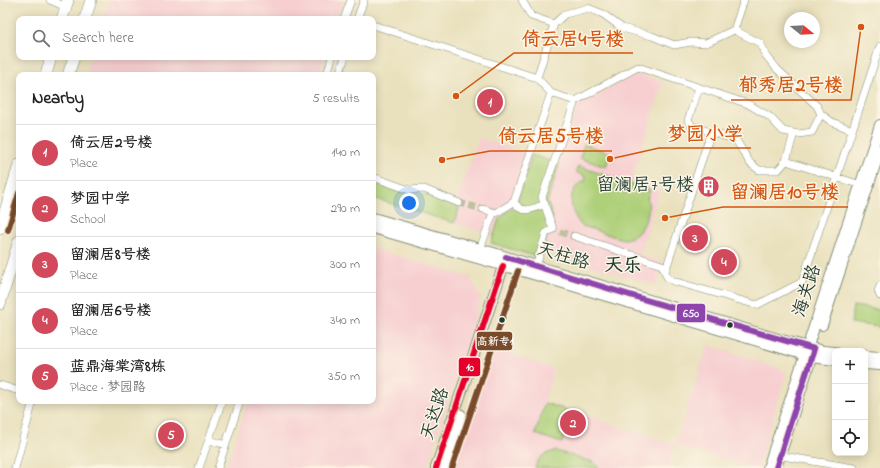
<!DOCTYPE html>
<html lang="en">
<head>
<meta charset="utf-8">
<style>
  :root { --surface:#fff; --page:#f6f6f6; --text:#222; --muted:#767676; --line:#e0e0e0; --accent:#d1495b }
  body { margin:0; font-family:"Indie Flower","LXGW WenKai TC",sans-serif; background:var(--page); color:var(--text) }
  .controls { position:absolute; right:12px; bottom:12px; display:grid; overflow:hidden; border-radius:8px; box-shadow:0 2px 10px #0003 }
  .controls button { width:36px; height:36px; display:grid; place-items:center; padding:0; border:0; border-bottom:1px solid var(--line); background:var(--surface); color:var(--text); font:20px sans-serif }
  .compass { position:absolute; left:784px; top:12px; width:36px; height:36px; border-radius:50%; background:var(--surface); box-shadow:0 2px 10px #0003; rotate:108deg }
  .you { position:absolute; left:409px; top:203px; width:14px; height:14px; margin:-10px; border:3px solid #fff; border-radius:50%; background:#1a73e8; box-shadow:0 0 0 6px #1a73e833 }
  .badge { display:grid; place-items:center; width:26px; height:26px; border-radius:50%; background:var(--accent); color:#fff; font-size:13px; font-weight:700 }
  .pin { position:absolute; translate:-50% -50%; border:2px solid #fff; box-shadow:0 1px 4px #0006 }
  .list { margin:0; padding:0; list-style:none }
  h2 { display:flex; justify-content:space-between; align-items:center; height:52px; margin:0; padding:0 16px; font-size:17px }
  h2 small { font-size:13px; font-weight:400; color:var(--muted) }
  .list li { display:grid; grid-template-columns:26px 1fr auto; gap:12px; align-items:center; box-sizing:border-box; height:56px; padding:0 16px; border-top:1px solid var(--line) }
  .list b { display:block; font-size:15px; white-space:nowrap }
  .list p { margin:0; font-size:13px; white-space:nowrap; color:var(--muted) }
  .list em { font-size:13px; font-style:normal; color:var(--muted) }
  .icon { flex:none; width:22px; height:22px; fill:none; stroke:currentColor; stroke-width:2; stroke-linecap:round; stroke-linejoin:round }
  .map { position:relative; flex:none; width:880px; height:468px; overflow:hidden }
  .search { position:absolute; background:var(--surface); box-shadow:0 2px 10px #0003; left:16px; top:16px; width:360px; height:44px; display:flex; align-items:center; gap:10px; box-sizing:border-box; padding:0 14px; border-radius:8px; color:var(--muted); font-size:15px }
  .panel { position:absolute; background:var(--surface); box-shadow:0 2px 10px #0003; left:16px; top:72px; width:360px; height:332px; border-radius:8px }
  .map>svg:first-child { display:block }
  .built { fill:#f7cfd1 }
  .green { fill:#aed079; stroke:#668656 }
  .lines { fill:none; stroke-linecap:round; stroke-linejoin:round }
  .street-tunnel { stroke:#c1c0a2; stroke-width:7; stroke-dasharray:7 3.5; stroke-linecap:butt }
  .street-casing { stroke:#848f78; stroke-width:8 }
  .secondary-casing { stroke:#848f78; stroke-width:12 }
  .primary-casing { stroke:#848f78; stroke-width:12 }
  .street { stroke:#fff; stroke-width:7 }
  .secondary { stroke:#fff; stroke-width:10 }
  .primary { stroke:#fff; stroke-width:11 }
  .bus-1-casing { stroke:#fcf5e5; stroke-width:9 }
  .bus-2-casing { stroke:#fcf5e5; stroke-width:9 }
  .bus-3-casing { stroke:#fcf5e5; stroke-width:9 }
  .bus-1 { stroke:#8e44ad; stroke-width:6 }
  .bus-2 { stroke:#e4002b; stroke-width:6 }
  .bus-3 { stroke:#7a4b2a; stroke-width:6 }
  .bus-dot { fill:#1f3d34; stroke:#fcf5e5; stroke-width:1.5 }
  .labels { text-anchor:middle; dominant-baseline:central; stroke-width:3; stroke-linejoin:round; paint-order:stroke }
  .poi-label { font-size:18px; fill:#1f3d34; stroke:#fcf5e5; text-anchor:end }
  .street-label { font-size:18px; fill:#1f3d34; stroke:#fcf5e5 }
  .neighbourhood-label { font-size:19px; font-weight:bold; fill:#1f3d34; stroke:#fcf5e5 }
  .leader { fill:none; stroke:#d45610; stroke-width:1.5 }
  .callout-dot { fill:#d45610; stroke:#fcf5e5; stroke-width:1.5 }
  .callout-label { font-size:19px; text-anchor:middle; font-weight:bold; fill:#d45610; stroke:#fcf5e5; stroke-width:3; stroke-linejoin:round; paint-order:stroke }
  .line-badge { stroke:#fcf5e5; stroke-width:1.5 }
  .badge-label { font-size:11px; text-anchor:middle; font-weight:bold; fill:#fff }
</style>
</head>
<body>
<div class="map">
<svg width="880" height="468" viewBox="0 0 880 468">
  <rect width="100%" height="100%" fill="#fcf5e5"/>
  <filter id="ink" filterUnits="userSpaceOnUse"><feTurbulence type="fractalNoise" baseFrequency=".025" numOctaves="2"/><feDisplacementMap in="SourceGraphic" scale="8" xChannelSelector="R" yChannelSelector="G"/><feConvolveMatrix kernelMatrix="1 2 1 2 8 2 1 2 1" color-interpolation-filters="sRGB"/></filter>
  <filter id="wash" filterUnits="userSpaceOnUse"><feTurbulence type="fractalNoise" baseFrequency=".012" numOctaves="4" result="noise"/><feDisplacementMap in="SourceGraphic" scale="16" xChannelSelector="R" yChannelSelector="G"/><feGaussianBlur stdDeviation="0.9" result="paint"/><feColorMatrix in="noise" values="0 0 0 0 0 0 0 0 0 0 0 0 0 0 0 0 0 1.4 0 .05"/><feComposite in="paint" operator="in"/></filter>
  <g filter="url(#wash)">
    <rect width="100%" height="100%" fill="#e9e1bd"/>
    <path class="built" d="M109 0H343L337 19H103Z
      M91 57H324L319 75H85Z
      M638 73 663 82 632 178 654 186 659 191 640 255 663 262 656 285 542 251 553 217 548 205V198L578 104Z
      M479 138 532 155 515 208 507 211 499 219 494 235 454 223 459 209 456 204Z
      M373 249 470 277 481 298 427 468H226L248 401H373Z
      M708 345 781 369 786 374 758 468H752L675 445 667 468H455L453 465 491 347 553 369 545 402 675 445Z"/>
    <path class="green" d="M584 144 610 153 606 167 580 158Z
      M532 155 559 164 547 202 553 217 542 251 537 257 491 243 499 219 507 211 515 208Z
      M578 166 650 190 648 197H647C650 206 648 215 644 224 640 232 634 238 625 239 618 239 591 228 582 226 572 215 566 197 578 185 580 183 584 181 586 180L585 176 576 172Z
      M378 185 385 186 398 191 423 194 456 204 459 209 454 223 373 198V186Z
      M853 306 880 310V327L851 323Z
      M545 403 572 412 562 443 535 434Z
      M556 451 593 462 599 468H535C538 457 545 453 556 451Z"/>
  </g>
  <g filter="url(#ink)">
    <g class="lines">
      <path class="street-tunnel" d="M459 203 483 209
        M560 232 574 236"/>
      <defs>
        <path id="street" d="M50 0 66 7
          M522 0 531 16 554 24
          M344 19 351 0
          M357 19 364 0
          M373 25 537 78
          M734 30 760 43 765 54 777 69 817 106 821 114 812 132 799 134 783 131 770 117 748 104 638 67 575 101 551 93 537 78 554 24 565 14 588 8 603 14 622 28 652 36 674 45 691 42 706 43 734 30 744 0
          M327 75 332 57
          M339 75 345 57
          M699 88 688 120 692 126 736 140 750 163 759 170H778L786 161 794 133
          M821 114 832 122 852 130
          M786 161 864 186
          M373 177 409 190 424 189 459 203
          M514 202C523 215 532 209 545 204
          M483 209 496 213 514 202 551 93
          M553 229 542 197 575 101
          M574 236 662 265 667 277 673 281 757 305 802 282 880 46
          M479 252 493 213
          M535 270 546 233 553 229
          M665 272 711 132
          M880 286 878 291 880 296
          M0 385 19 391
          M209 440 226 445
          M777 455 854 468
          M15 468 33 401
          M199 468 222 401
          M218 468 240 401"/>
        <path id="secondary" d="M373 218 480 249 778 339 823 351 835 352
          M373 228 533 274 812 357 835 360
          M822 325 880 150
          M865 356 880 357
          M865 364 880 365
          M436 468 505 261
          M444 468 461 415
          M768 468 880 125
          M776 468 813 352"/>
        <path id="primary" d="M62 19 68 0
          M85 19 91 0
          M46 75 51 57
          M68 75 74 57
          M0 228 19 165
          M0 304 19 241"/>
      </defs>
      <use href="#street" class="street-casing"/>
      <use href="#secondary" class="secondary-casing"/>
      <use href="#primary" class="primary-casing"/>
      <use href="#street" class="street"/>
      <use href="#secondary" class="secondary"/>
      <use href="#primary" class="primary"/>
      <defs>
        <path id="bus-1" d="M506 257 646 300 814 349 776 468"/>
        <path id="bus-2" d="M436 468 503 266"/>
        <path id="bus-3" d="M8 230 19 193
          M452 468 518 271"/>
      </defs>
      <use href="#bus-1" class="bus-1-casing"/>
      <use href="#bus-2" class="bus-2-casing"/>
      <use href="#bus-3" class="bus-3-casing"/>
      <use href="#bus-1" class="bus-1"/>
      <use href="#bus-2" class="bus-2"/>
      <use href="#bus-3" class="bus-3"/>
    </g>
  </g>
  <defs>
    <symbol id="building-disc" viewBox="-11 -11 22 22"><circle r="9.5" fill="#d1495b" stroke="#fcf5e5"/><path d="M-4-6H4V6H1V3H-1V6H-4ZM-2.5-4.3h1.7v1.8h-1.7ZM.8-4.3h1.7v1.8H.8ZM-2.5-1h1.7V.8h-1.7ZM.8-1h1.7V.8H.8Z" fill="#fff"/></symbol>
  </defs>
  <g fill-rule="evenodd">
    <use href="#building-disc" x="696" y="174" width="25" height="25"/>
  </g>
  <g class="bus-dot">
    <circle cx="502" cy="320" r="3.5"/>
    <circle cx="730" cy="325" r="3.5"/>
  </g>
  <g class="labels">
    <g class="poi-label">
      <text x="694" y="186">留澜居7号楼</text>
    </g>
    <g class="street-label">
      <text transform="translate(563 257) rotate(17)">天柱路</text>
      <text transform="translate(808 291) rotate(-72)">海关路</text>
      <text transform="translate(436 414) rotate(-72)">天达路</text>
    </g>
    <g class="neighbourhood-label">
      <text x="623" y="266">天乐</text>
    </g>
  </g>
  <path class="leader" d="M456 96L514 53H633M861 27L851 100H731M610 159L659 148H751M442 160L490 151H612M665 218L723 207H848"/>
  <g class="callout-dot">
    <circle cx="456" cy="96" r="4"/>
    <circle cx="861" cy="27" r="4"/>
    <circle cx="610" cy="159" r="4"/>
    <circle cx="442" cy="160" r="4"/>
    <circle cx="665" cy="218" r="4"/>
  </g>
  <g class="callout-label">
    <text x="573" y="45">倚云居4号楼</text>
    <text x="791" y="91">郁秀居2号楼</text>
    <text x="705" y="140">梦园小学</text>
    <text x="551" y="142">倚云居5号楼</text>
    <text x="785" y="198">留澜居10号楼</text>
  </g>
  <g class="line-badge">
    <rect x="676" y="303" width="30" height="20" rx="4" fill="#8e44ad"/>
    <rect x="476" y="331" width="37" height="20" rx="4" fill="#7a4b2a"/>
    <rect x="458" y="357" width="23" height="20" rx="4" fill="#e4002b"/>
  </g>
  <g class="badge-label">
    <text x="691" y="317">650</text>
    <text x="495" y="345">高新专1</text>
    <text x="470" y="371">10</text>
  </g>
</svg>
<div class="controls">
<button>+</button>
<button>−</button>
<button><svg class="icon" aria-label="locate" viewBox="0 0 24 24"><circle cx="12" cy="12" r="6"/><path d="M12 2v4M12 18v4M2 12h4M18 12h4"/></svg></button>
</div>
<svg class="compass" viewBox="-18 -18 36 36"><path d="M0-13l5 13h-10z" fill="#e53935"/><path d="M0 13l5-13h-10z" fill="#767676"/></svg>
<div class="you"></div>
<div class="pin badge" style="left:490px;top:102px">1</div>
<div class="pin badge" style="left:573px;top:423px">2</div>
<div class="pin badge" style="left:695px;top:238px">3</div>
<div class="pin badge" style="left:724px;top:262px">4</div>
<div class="pin badge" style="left:171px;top:435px">5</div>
<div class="search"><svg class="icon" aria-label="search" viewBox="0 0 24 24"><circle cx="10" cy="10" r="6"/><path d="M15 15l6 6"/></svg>Search here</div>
<section class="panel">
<h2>Nearby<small>5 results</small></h2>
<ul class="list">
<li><span class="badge">1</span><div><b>倚云居2号楼</b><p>Place</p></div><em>140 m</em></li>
<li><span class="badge">2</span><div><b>梦园中学</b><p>School</p></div><em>290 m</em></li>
<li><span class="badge">3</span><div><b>留澜居8号楼</b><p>Place</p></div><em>300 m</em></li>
<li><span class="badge">4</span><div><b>留澜居6号楼</b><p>Place</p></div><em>340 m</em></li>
<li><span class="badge">5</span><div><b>蓝鼎海棠湾8栋</b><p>Place · 梦园路</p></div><em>350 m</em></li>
</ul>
</section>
</div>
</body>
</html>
